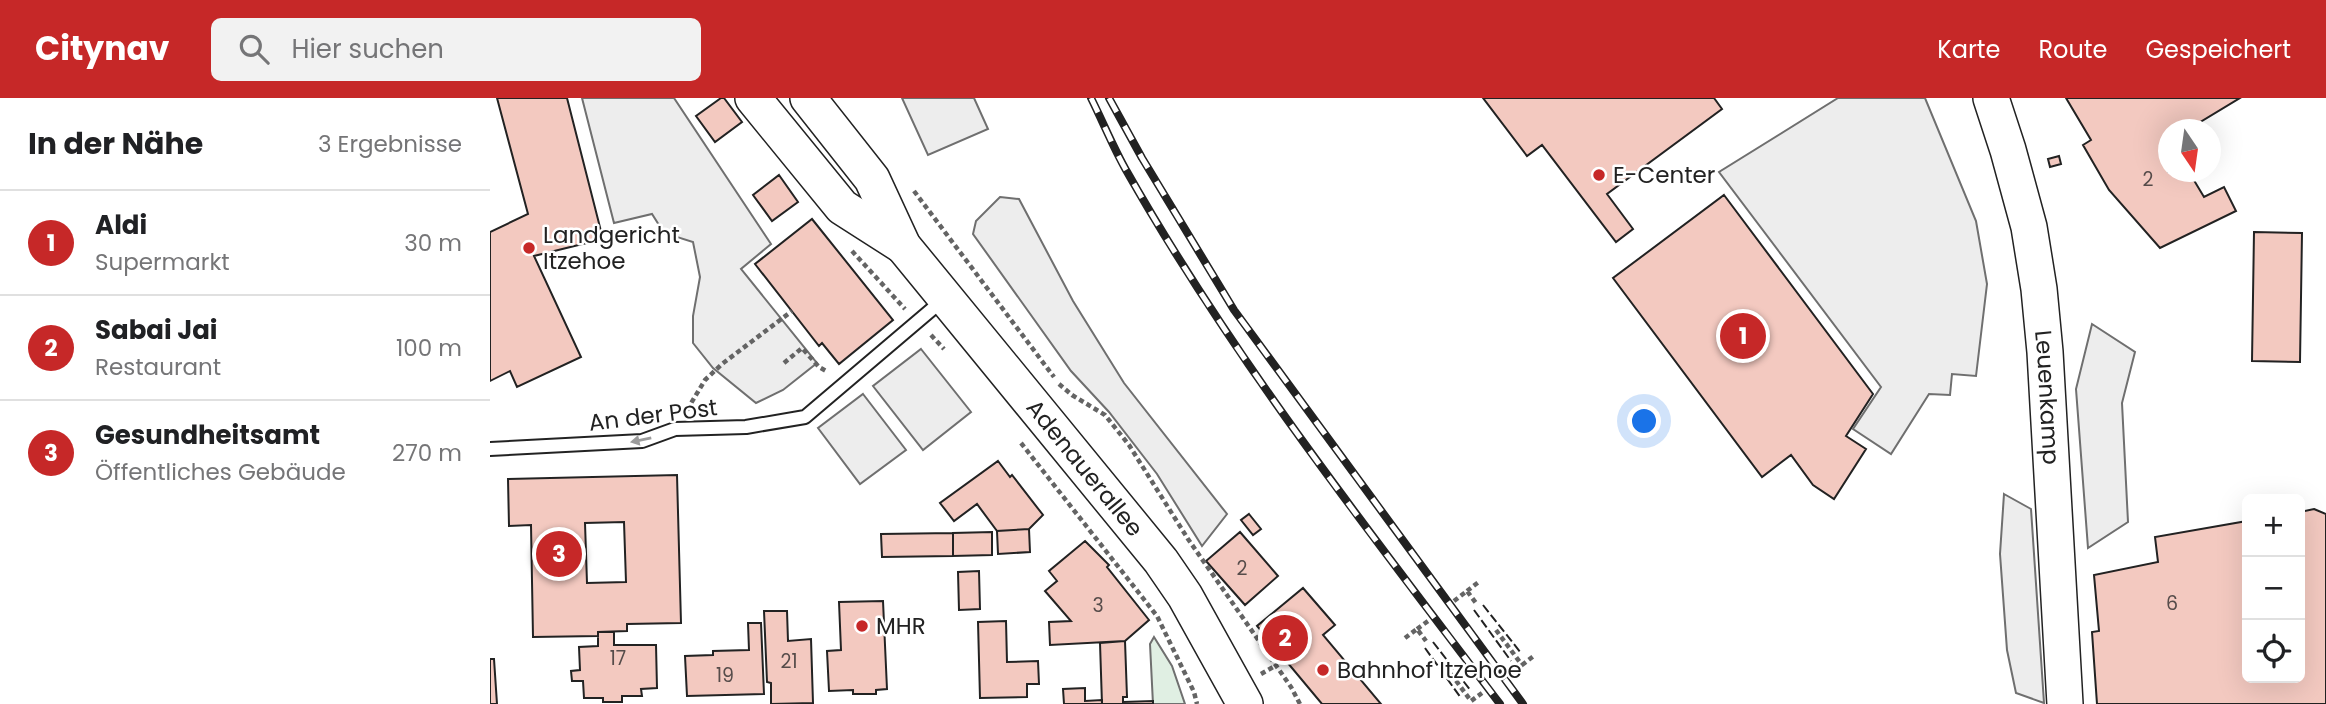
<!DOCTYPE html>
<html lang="de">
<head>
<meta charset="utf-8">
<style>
  :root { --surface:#fff; --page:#f2f2f2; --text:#202124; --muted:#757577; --line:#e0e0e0; --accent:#c62828 }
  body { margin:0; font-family:Poppins,sans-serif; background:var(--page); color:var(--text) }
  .controls { position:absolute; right:21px; bottom:21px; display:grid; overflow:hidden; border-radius:10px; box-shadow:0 7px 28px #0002 }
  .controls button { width:63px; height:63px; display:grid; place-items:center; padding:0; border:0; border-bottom:2px solid var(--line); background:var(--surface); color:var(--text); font:35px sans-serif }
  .compass { position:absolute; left:1668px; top:21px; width:63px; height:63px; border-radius:50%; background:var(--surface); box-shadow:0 7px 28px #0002; rotate:167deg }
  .you { position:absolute; left:1155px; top:324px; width:24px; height:24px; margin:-18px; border:5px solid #fff; border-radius:50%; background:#1a73e8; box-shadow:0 0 0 10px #1a73e833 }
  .badge { display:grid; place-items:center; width:46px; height:46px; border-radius:50%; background:var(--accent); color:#fff; font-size:23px; font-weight:700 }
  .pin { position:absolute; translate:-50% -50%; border:4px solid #fff; box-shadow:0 2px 7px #0006 }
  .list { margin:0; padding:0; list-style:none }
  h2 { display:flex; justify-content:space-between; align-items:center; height:91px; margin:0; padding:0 28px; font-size:30px }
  h2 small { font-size:23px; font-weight:400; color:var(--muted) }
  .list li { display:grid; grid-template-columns:46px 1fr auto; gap:21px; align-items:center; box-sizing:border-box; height:105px; padding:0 28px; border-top:2px solid var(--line) }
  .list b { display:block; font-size:26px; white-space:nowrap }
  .list p { margin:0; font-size:23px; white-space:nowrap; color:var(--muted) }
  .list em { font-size:23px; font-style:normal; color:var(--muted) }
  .icon { flex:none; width:38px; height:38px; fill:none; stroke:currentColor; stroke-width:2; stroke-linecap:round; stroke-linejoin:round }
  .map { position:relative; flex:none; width:1836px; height:606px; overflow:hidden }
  header { display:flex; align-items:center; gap:42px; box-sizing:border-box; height:98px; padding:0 35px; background:var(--accent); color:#fff }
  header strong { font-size:33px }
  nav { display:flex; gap:38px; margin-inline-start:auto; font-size:24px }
  .search { width:490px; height:63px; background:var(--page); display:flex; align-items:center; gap:18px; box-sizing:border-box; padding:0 24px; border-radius:10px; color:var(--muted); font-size:26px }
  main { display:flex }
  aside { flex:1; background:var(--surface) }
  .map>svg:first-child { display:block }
  .green { fill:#e0efe3; stroke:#6f6f6f; stroke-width:2 }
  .parking { fill:#ededed; stroke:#6f6f6f; stroke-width:2 }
  .building { fill:#f3c9c0; stroke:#222; stroke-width:2; fill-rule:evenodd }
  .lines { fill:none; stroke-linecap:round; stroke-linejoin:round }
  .lane-casing { stroke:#222; stroke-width:16 }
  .secondary-casing { stroke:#222; stroke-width:38 }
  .path { stroke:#646464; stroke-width:4.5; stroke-dasharray:5 3.5; stroke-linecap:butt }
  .lane { stroke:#fff; stroke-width:12 }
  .secondary { stroke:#fff; stroke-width:35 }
  .rail-casing { stroke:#222; stroke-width:8 }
  .rail { stroke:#fff; stroke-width:5; stroke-dasharray:16; stroke-linecap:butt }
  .fence { stroke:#222; stroke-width:2; stroke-dasharray:9 3.5; stroke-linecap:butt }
  .oneway { fill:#9c9c9c }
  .poi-dot { fill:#c62828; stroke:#fff; stroke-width:2.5 }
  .labels { text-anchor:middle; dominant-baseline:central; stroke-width:5; stroke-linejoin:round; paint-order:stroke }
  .number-label { font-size:19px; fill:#564c4a }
  .poi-label { font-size:23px; fill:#222; stroke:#fff; text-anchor:start }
  .street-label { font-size:23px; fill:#222; stroke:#fff }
</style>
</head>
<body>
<header>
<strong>Citynav</strong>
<div class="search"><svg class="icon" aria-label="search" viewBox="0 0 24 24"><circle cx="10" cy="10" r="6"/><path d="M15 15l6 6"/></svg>Hier suchen</div>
<nav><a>Karte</a><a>Route</a><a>Gespeichert</a></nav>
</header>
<main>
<aside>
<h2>In der Nähe<small>3 Ergebnisse</small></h2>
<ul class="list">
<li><span class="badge">1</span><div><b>Aldi</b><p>Supermarkt</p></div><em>30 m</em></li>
<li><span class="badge">2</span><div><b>Sabai Jai</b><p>Restaurant</p></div><em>100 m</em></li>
<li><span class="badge">3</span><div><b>Gesundheitsamt</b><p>Öffentliches Gebäude</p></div><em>270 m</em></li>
</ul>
</aside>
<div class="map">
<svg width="1836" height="606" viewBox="0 0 1836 606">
  <rect width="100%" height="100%" fill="#fff"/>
  <path class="green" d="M664 539 682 568 695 606H663L660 546Z"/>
  <path class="parking" d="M92 0H184L281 146 251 171 327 265 293 292 266 305 223 270 203 245V218L210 179 203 144 174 135 162 116 124 125Z
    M412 0H484L498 31 438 57Z
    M1348 0H1435L1486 123 1497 186 1486 278 1462 276 1460 297 1439 296 1401 356 1363 331 1391 289 1229 74Z
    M510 99 529 101 583 203 634 285 737 416 712 448 667 376 619 314 581 273 483 136 486 123Z
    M1602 226 1645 254 1632 305 1638 424 1598 450 1586 291Z
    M431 251 481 314 433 352 383 288Z
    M373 296 416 352 370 386 328 330Z
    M1514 396 1541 411 1554 605 1526 595 1517 552 1510 456Z"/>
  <path class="building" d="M7 0H77L113 141 44 158 91 259 27 289 20 273 0 283V134L38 116Z
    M231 0H234L252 24 225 44 206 18Z
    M993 0H1224L1232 11 1117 96 1143 131 1126 144 1052 47 1037 58Z
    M1576 0H1750L1697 32H1678V74H1699L1714 99 1734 89 1746 113 1670 150 1619 92 1593 47 1601 42Z
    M1569 58 1571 66 1560 69 1558 61Z
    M289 77 308 104 282 123 263 97Z
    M1234 97 1383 296 1356 338 1376 351 1344 401 1323 387 1301 357 1272 379 1123 180Z
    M322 121 403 222 349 266 332 245 329 248 265 166Z
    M1764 134 1812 135 1810 264 1762 263Z
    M508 363 520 379 522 377 553 417 539 431 507 433 487 406 464 423 450 405Z
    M187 377 191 525 137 526V533L108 534V538L43 539 41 427 19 428 18 381ZM134 424 136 484 97 485 95 425Z
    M1824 411 1836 416V606H1607L1602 534 1609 533 1604 477 1668 464 1665 439 1757 423V580H1810V414Z
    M759 416 771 431 763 437 751 422Z
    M539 431 540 454 508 456 507 433Z
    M502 434V457L463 458V435Z
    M750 434 788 478 755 507 716 463Z
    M463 435V458L392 459 391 436Z
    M595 443 619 467 617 469 659 522 635 543 560 547 559 524 581 523 555 493 567 483 559 473Z
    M489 473 490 511 469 512 468 474Z
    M813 490 845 527 833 537 891 606H832L767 528Z
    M393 503 397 591 386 592V596H363V592L339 593 337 553 351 552 349 504Z
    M274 513H297L298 543 321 541 323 605 281 606V585L277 584Z
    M516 523 517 564 548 563 549 586H537V599L490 600 488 524Z
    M258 525H271L274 596 197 598 195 558 223 557V553L259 552Z
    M108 534H124V547H166L167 590 151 591 152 598H132V604H113V600H94L93 583H82L81 573 90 572 89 549 108 548Z
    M635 543 637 599H633V604L663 603V606H612L610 545Z
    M0 561H4L7 606H0Z
    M595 590V603L612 602V606H574L573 591Z"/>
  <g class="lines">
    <defs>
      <path id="lane" d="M0 351 152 343 185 331 256 329 315 319 454 201"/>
      <g id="secondary">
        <path d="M263 0 352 109 413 148"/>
        <path id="s1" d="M318 0 382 81 413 148 671 463 695 498 755 606"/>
        <path id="s2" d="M1501 0 1518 52 1539 129 1549 191 1555 254 1575 606"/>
      </g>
    </defs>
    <use href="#lane" class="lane-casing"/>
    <use href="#secondary" class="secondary-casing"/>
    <path class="path" d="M424 93 564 279
      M362 153 415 211
      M441 237 454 251
      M294 265 312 250 329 269 338 274
      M569 286 582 297 615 317 639 347 698 441 801 589 810 606
      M197 312 215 282 232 266 302 213
      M531 345 667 518 704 594 707 606
      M977 493 990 483
      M964 503 977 493 986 505
      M927 531 938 523
      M1006 532 1032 567 1019 576
      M915 540 927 531 936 543
      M1032 567 1045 557
      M956 569 981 603 992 595
      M771 576 785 568"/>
    <use href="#lane" class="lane"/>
    <use href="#secondary" class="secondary"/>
    <defs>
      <path id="rail" d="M601 0C613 24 623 49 636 72 743 261 879 433 1010 606
        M619 0 652 60 744 212 1033 606"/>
    </defs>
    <use href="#rail" class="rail-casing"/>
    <use href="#rail" class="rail"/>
    <path class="fence" d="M993 507 1031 555
      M984 512 1021 563
      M943 544 981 593
      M935 550 971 600"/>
  </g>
  <defs><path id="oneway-solid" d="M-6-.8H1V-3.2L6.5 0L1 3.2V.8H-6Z" transform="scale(1.75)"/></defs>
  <use class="oneway" href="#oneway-solid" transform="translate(151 342) rotate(168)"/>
  <g class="poi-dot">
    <circle cx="1109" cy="77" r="7"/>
    <circle cx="39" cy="150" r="7"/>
    <circle cx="372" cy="528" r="7"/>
    <circle cx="833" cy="572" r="7"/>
  </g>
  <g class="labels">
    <g class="number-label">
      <text x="1658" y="81">2</text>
      <text x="752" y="470">2</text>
      <text x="1682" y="505">6</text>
      <text x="608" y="507">3</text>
      <text x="128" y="560">17</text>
      <text x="299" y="563">21</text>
      <text x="235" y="577">19</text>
    </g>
    <g class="poi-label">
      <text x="1123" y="77">E-Center</text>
      <text x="53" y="137">Landgericht<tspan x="53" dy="26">Itzehoe</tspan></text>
      <text x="386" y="528">MHR</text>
      <text x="847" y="572">Bahnhof Itzehoe</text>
    </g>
    <g class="street-label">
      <text stroke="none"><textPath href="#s2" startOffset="306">Leuenkamp</textPath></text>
      <text transform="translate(163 317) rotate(-7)">An der Post</text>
      <text stroke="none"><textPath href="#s1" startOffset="464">Adenauerallee</textPath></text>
    </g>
  </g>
</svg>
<div class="controls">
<button>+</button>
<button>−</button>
<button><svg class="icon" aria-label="locate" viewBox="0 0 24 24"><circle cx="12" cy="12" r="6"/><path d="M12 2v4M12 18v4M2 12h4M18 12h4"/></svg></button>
</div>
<svg class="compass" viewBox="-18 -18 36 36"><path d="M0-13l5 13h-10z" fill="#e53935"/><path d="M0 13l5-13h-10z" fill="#757577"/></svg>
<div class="you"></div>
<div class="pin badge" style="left:1253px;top:238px">1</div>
<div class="pin badge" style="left:795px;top:540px">2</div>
<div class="pin badge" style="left:69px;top:456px">3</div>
</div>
</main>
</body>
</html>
